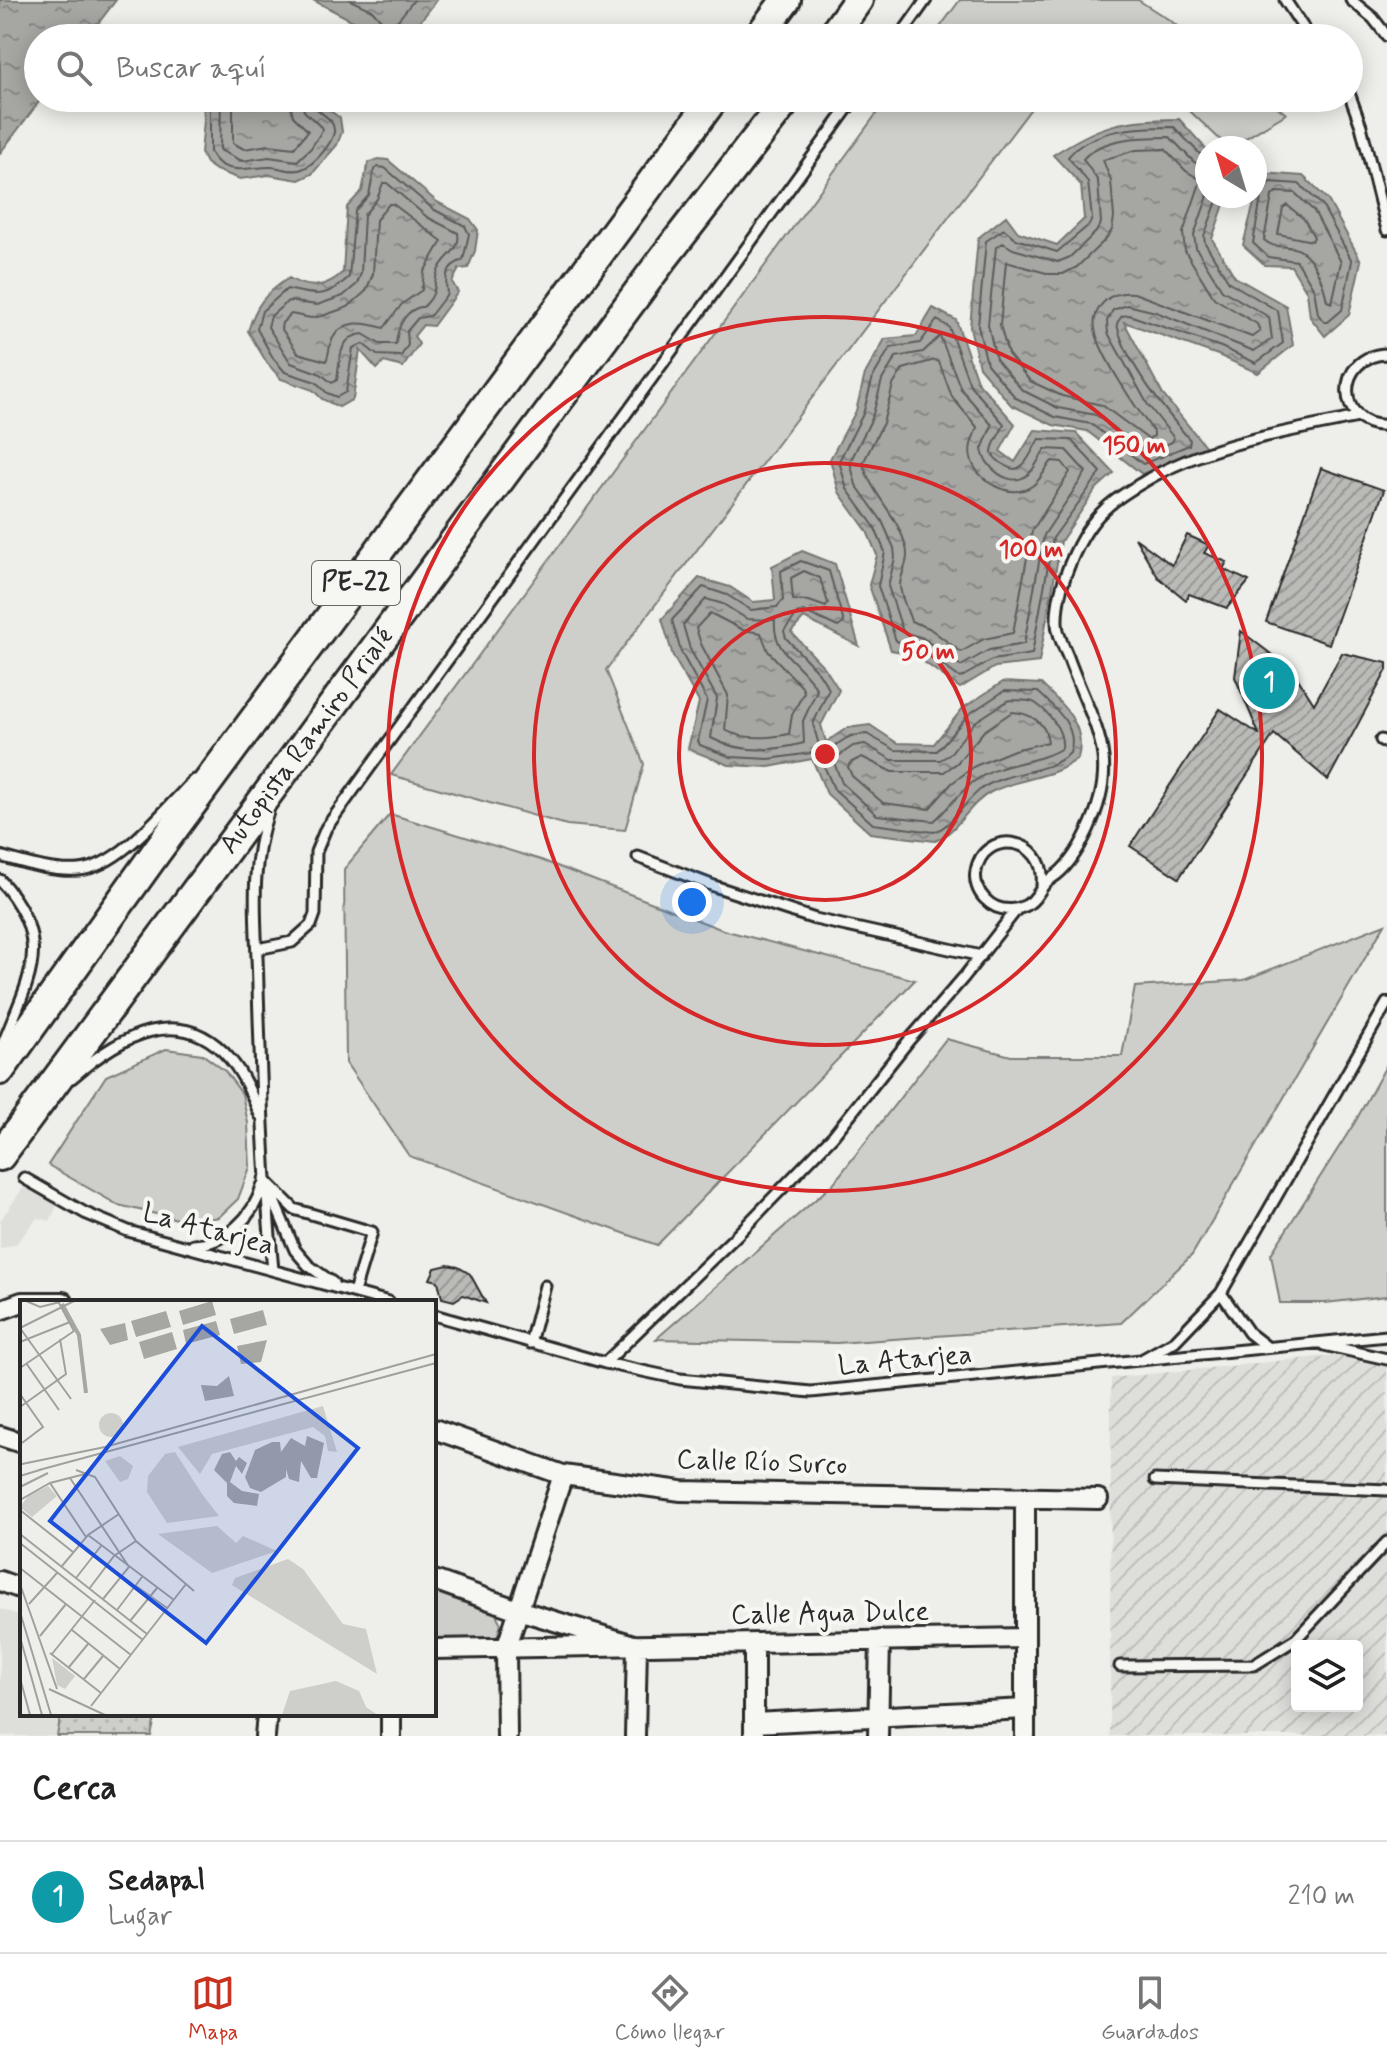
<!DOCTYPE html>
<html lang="es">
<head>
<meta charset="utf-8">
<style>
  :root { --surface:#fff; --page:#f2f2f2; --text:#222; --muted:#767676; --line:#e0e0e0; --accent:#c8321e }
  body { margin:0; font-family:Mynerve,sans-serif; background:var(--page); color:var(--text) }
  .controls { position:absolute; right:24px; bottom:24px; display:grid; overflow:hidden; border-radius:8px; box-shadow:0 4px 20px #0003 }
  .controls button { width:72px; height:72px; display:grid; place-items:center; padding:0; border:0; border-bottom:2px solid var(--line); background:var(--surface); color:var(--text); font:40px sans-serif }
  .compass { position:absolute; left:1195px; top:136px; width:72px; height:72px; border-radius:50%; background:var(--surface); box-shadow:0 4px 20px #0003; rotate:322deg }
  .you { position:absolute; left:692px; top:902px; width:28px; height:28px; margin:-20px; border:6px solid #fff; border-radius:50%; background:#1a73e8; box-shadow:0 0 0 12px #1a73e833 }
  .badge { display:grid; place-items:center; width:52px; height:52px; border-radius:50%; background:var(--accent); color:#fff; font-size:26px; font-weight:700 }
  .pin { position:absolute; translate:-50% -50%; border:4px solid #fff; box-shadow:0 2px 8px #0006 }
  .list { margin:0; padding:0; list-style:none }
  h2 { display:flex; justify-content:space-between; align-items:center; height:104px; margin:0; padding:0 32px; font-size:34px }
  h2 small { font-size:26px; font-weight:400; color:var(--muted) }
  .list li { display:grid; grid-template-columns:52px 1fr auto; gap:24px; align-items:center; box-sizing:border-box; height:112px; padding:0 32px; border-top:2px solid var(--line) }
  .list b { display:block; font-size:30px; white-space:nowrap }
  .list p { margin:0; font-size:26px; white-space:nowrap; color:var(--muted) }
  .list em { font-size:26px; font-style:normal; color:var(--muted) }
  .icon { flex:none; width:44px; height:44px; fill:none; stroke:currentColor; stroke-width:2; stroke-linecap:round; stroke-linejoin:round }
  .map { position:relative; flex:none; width:1387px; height:1736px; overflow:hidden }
  .search { position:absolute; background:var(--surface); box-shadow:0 4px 20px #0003; left:24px; right:24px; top:24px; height:88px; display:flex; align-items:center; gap:20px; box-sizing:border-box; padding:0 28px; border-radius:44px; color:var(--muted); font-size:30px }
  .sheet { height:216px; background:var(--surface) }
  nav { display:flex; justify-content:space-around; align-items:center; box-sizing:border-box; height:112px; border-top:2px solid var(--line); background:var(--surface); font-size:22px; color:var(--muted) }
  nav a { display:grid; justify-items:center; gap:4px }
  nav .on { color:var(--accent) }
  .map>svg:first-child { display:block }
  .built { fill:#dededb }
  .industrial { fill:url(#industrial-furrows); fill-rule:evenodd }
  .green { fill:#cececa; stroke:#7c7c7a; stroke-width:2 }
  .garden { fill:url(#garden-dots); stroke:#7c7c7a; stroke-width:2 }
  .water { fill:url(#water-ripples); stroke:#757573; stroke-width:2 }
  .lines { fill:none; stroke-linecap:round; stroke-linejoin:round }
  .shore { stroke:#5c5c5b; stroke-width:2 }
  .building { fill:url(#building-hatch); stroke:#2b2b2b; stroke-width:2 }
  .service-casing { stroke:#2b2b2b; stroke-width:15 }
  .minor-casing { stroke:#2b2b2b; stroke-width:24 }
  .trunk-casing { stroke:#2b2b2b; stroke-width:34 }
  .service { stroke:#f6f6f2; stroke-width:9 }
  .minor { stroke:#f6f6f2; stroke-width:18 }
  .trunk { stroke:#f6f6f2; stroke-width:28 }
  .ring { fill:none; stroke:#d62828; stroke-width:4 }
  .labels { text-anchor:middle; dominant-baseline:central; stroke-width:8; stroke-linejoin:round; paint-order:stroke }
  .shield { fill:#f6f6f2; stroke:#686867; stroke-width:2 }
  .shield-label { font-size:26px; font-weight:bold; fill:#2b2b2b }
  .street-label { font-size:28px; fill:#2b2b2b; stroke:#f6f6f2 }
  .inset-river { fill:none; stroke:#a6a6a3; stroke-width:4 }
  .inset-road { fill:none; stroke:#a0a09e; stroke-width:2 }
  .view { fill:#1d4ed8; fill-opacity:0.15; stroke:#1d4ed8; stroke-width:4 }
  .inset-edge { fill:none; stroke:#2b2b2b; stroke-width:4 }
  .centre { fill:#d62828; stroke:#f6f6f2; stroke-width:4 }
  .ring-label { font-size:24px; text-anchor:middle; font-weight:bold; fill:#d62828; stroke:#f6f6f2; stroke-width:8; stroke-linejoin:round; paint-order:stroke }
</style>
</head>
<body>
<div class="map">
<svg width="1387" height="1736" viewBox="0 0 1387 1736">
  <defs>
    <pattern id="industrial-furrows" width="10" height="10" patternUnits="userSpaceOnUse" patternTransform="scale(2)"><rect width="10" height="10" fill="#dededb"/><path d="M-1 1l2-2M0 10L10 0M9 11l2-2" fill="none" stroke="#bfbfbc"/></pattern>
    <pattern id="garden-dots" width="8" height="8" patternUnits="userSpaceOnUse" patternTransform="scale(2)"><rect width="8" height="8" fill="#cececa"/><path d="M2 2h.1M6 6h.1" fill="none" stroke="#b1b1ae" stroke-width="1.8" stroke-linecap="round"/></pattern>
    <pattern id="water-ripples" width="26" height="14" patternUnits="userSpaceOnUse" patternTransform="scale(2)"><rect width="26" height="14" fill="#a6a6a3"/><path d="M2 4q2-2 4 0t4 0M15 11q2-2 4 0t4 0" fill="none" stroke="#878785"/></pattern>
    <pattern id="building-hatch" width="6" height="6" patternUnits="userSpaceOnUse" patternTransform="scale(2)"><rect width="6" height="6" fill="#babab7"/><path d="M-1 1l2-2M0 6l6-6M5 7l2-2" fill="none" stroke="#979795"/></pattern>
  </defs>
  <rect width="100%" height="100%" fill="#eeeeea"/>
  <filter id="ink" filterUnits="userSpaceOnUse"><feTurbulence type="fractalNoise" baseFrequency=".0125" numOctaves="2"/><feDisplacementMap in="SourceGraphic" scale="16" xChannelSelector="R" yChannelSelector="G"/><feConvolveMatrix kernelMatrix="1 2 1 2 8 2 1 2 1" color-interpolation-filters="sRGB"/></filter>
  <g filter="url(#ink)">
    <path class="built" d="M25 1185 57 1206 50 1221 37 1218 16 1244 0 1249V1221Z
      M0 1609 22 1616V1714H61L57 1736H0Z"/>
    <path class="industrial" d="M1387 1350V1736H1110L1111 1378ZM1297 1646H1357V1706H1297Z"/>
    <path class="green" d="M960 0H1138L1171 21 1192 38H932Z
      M888 98H1039L606 670 644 764 625 830 567 825 391 775Z
      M1176 98H1266L1286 114 1229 148Z
      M390 814 541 860 723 930 915 980 657 1245 409 1156 346 1063 344 869Z
      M1385 924 1192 1255 1121 1323 837 1343 656 1339 832 1185 946 1039 1011 1056H1122L1135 987 1244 980Z
      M166 1049 202 1054 225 1071 242 1094 248 1123 250 1167 238 1199 219 1217 190 1222 118 1205 48 1165 106 1076Z
      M1387 1064V1296L1325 1303H1280L1271 1254 1355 1122Z
      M434 1592 496 1614 501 1624 496 1641 434 1642Z"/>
    <path class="garden" d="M61 1714H156L151 1736H57Z"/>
    <path class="water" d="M0 0H116L87 38H38V98H42L0 153Z
      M313 0H437L407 38H373L361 25Z
      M203 98H313L340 118 342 132 337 145 312 174 299 180 269 175 240 179 216 170 206 163 201 153 204 120Z
      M1179 119 1207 150V196H1227L1212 239 1235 277 1286 306 1293 345 1258 373 1218 355 1124 322 1163 395 1206 447 1142 474 1087 431 1053 425 1011 405 979 367 970 327 978 238 1006 216 1018 232 1057 245 1084 219 1081 185 1053 155C1102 123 1121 120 1179 119Z
      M378 159 388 160 437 202 470 219 478 230 475 251 468 268 459 269 452 282 458 292 433 326 423 325 414 336 419 344 403 367 384 362 377 369 360 350 353 399 339 407 322 399 313 390 281 379 267 363 248 331C256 305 265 293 289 278 309 290 326 288 343 272L347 207 362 191 368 163Z
      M1262 173 1303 176 1328 200 1361 261 1349 315 1325 336 1310 317 1307 292 1291 266 1265 265 1243 245Z
      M933 308 956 320 977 381 1015 424 1000 451 1015 462 1035 430 1076 433 1114 473 1096 489 1061 541 1039 662 995 667 960 688 913 654 891 650 869 585 877 555 867 531 839 492 830 459 856 411 865 374 885 339 916 336Z
      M802 551 835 564 859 646 804 618 791 632 825 668 839 690 821 725 826 742 847 728 870 725 897 743 934 744 963 708 1003 682 1041 684C1063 705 1087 725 1078 758 1054 779 1020 777 991 792 968 804 959 831 935 841L870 833 827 794 812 759 769 767 729 765 688 749 699 702 673 656 662 619 699 578 730 587 753 602 775 600 772 566Z"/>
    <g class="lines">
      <path class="shore" d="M350 0 372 10 390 30 414 0
        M210 98V152C224 179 251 166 272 167 282 168 293 173 302 169 314 165 332 144 334 132 336 116 312 113 311 98
        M221 98 220 150 242 161 269 157 297 161 311 148 323 129 304 111 301 98
        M233 98V143L244 149 269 145 294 148 308 131 293 116 289 98
        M1165 149 1186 171 1201 180 1183 233 1185 251 1214 298 1257 324 1260 331 1252 337 1134 293C1123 292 1113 293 1105 301 1097 308 1093 319 1095 329 1099 354 1138 411 1154 432V436L1148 439 1102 405 1062 396 1030 381 1008 354 1000 325 1006 262 1050 274H1063L1077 267 1105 240 1112 230 1114 217 1111 181 1103 160 1136 150Z
        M1207 156 1200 154 1174 127C1139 127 1092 128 1068 157L1088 182 1092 219 1089 225 1057 252 1016 239 1004 229 986 241 978 326 987 364 1016 398 1055 417 1091 424 1143 464 1189 445 1190 440C1167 413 1122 358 1117 323L1122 316 1129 315 1221 347 1256 363 1283 343 1278 311 1229 282 1205 243 1204 236 1219 196
        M1207 166 1194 162 1170 137C1143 137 1102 137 1083 159L1098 181 1101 223 1096 232 1070 257 1058 262 1013 249 1003 243 996 247 988 325 996 359 1022 390 1058 408 1096 415 1147 452 1172 442 1174 438 1148 405 1108 333 1107 321 1113 310 1127 305 1156 312 1254 351 1272 339 1269 317 1222 290 1196 248 1194 235 1208 196
        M378 167 385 168 433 209 465 226 469 234 463 260C445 266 445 278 447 294L430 316 418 318 407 331 408 345 401 356 377 355 363 344 353 348 346 392 337 397 327 393 316 382 285 372 273 358 257 329 262 311 287 289C315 295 325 300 349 277L355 211 369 195 374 170Z
        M1270 182 1299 184 1322 205 1352 261 1342 310 1328 322H1324L1318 314 1314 289 1297 261 1268 257 1253 243 1262 192Z
        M383 183H387L427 217 458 233C461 251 446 254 439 269 432 282 438 292 427 303 421 310 425 305 417 308 402 314 397 331 396 344H380L363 334C338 336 340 361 337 380L332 383 321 374 291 363 268 327 271 316 288 301 317 305 343 296 357 284 361 273 364 215 377 199Z
        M1276 192 1295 193 1314 211 1341 262 1332 303 1327 301C1324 285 1313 252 1294 248 1281 245 1274 249 1264 240L1272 196Z
        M389 204H393L442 241 424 272 422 290 402 304 384 328C365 323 342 317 331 342 329 348 329 355 326 361L298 353 281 328 282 323 291 314 311 318 322 316 348 307 366 291 373 274 376 220Z
        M1287 205 1304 219 1314 237 1312 241 1278 234 1283 208Z
        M937 320 949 327 970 385 1004 424C1002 432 991 444 992 453 994 459 1001 463 1006 466 1023 478 1031 451 1039 439L1071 440 1101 472 1053 538 1032 654 992 660 960 678 918 647 896 641 878 586 885 552 874 526 847 489 839 461 863 414 873 377 890 348 920 343Z
        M940 336 961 389 992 425 982 449C984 466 1008 488 1026 476 1034 471 1039 458 1045 449L1066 450 1086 472 1044 535 1024 644 989 650 961 666 923 638 903 632 888 586 895 558 894 548 882 521 856 485 850 462 872 418 882 380 896 357 923 352Z
        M935 360 939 362 952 397 977 427C974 437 968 446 971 458 976 481 1011 501 1032 486 1041 480 1045 469 1052 461L1062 462 1070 472 1032 531 1013 633 984 639 961 652 929 628 911 621C908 611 900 596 900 585 901 572 910 561 906 547 898 515 871 494 863 463L883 423 893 385 903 369Z
        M801 561 829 571 844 623 838 627 803 611 797 614 784 631 786 638 819 673 829 689 813 724 820 749 831 748 850 736 867 734 895 750 937 751 969 714 1004 691 1038 692C1055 708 1079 727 1070 753 1048 774 1011 770 984 787 965 799 954 825 934 832L873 824 834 789 818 752 769 759 731 757 700 745 698 741 707 700 681 652 672 620 703 587 727 595 751 610 777 607 783 600 781 571Z
        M804 571 820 578 828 603 826 607 809 601 793 600 791 578Z
        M706 599 723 604 747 619 775 620C772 655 802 661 817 690L803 721 804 743C774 751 739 753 711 738L717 698 690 649 683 625Z
        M710 613 743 630 761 633 768 651 802 687 804 692 792 715 789 734C769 738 743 740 725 730L728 695 701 644 696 628Z
        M1009 700C1017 701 1029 699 1035 703 1049 712 1064 731 1062 748 1039 763 1005 762 979 778 961 789 950 807 934 821L877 815 842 783 833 760 853 746 865 744 892 760H940L949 755 975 722Z
        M1012 712C1030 713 1046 722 1048 742L1014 750 975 766 952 783 929 809 883 803 852 776 848 767 850 763 862 757 892 772H944L957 763 984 731Z"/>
    </g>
    <path class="building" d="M1321 468 1384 490 1329 644 1266 622Z
      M1187 535 1209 545 1204 553 1227 562 1223 569 1249 581 1227 608 1189 594 1186 600 1158 577 1135 538 1172 565Z
      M1241 631 1293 671 1314 704 1342 653 1387 663V670L1328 780 1274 734 1179 878 1130 846 1220 709 1259 734 1235 677Z
      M448 1265 458 1267 470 1274 486 1303 463 1295 454 1301 442 1298 438 1281 430 1279 435 1268Z"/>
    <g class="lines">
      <defs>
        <path id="service" d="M1285 0 1310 38
          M1351 0 1373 18 1387 36
          M899 38 926 0
          M1349 93 1361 126 1387 230
          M1387 354C1333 355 1336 429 1387 425
          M1381 740 1387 743
          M268 812C248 874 257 925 258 988 261 1082 264 1176 273 1270
          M0 856C25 863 52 872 79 870 120 867 165 809 194 780
          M638 857 714 886 815 919 981 956
          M0 880C57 944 27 980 1 1049
          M1042 884C1047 836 983 828 976 871 974 881 978 892 985 899 999 914 1025 913 1037 895 1043 887 1043 883 1052 878 1069 867 1080 847 1088 830 1123 757 1092 724 1068 657 1064 647 1057 634 1057 623 1056 587 1079 533 1105 509 1116 498 1132 489 1145 481 1209 443 1287 432 1358 417
          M257 949 292 942 311 925 315 914 316 852 326 828 855 98
          M72 1078C118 1037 181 1001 230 1059 244 1075 252 1096 260 1115
          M24 1178 85 1213 128 1231 389 1302
          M264 1179 294 1209 372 1232 354 1292
          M269 1189 295 1250 308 1265 333 1283
          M193 1245C226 1244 254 1216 262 1186
          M1221 1293 1249 1333 1267 1347
          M434 1315 605 1363 680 1379 811 1392 1387 1336
          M530 1343 545 1286
          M1324 1345 1387 1359
          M1143 1359 1175 1341 1221 1293 1387 1003
          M605 1363 739 1233 833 1136 910 1039 964 977 1017 909
          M1155 1480 1387 1490
          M1120 1666 1254 1665 1296 1639 1387 1542"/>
        <path id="minor" d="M23 1302H63
          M0 1310 22 1302
          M434 1429 563 1475 681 1491 1098 1499
          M0 1436 22 1443
          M1025 1497V1736
          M434 1580 518 1610 637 1646 635 1736
          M0 1581 22 1589
          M434 1649 1025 1638
          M754 1723 1025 1709
          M265 1736 267 1714
          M391 1736V1714
          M507 1736 506 1649 563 1475
          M754 1736V1644
          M878 1736 880 1640"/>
        <g id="trunk">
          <path d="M758 38 786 0"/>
          <path d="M831 38 858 0"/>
          <path d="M0 1070 157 851 714 98"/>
          <path id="s1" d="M0 1156 662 260 788 98"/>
        </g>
      </defs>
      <use href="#service" class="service-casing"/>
      <use href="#minor" class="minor-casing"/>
      <use href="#trunk" class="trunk-casing"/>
      <use href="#service" class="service"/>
      <use href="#minor" class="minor"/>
      <use href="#trunk" class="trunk"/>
    </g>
  </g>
  <g class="ring">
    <circle cx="825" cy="754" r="146"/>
    <circle cx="825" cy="754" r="291"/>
    <circle cx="825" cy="754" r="437"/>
  </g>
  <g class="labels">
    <rect class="shield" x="312" y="561" width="88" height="44" rx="6"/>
    <g class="shield-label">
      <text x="356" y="583">PE-22</text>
    </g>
    <g class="street-label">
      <text stroke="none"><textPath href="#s1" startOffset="516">Autopista Ramiro Prialé</textPath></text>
      <text transform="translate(208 1230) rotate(15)">La Atarjea</text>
      <text transform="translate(905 1361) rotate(-5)">La Atarjea</text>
      <text transform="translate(762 1463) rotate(2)">Calle Río Surco</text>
      <text transform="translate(830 1614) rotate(-1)">Calle Agua Dulce</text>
    </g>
  </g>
  <g transform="translate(20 1300)">
    <rect width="416" height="416" fill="#eeeeea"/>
    <path d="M303 106 317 152 308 151 305 136 293 127 192 154 180 174 158 147ZM79 125a12 12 0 1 1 24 0a12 12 0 1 1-24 0ZM155 152 182 194 199 216 147 223 127 192 128 176 145 154ZM100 156 113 166 108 179 100 182 85 161ZM28 186 37 196 12 217 0 207 8 196ZM197 226 216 243 223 236 257 251 192 273 138 234ZM268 259 283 269 323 324 346 329 357 374 212 285 215 278ZM32 358 55 376 45 389 37 385ZM316 381 339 391 346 407 358 415H262L270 391Z" fill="#cececa"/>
    <path d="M192 1 196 15 163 25 159 11ZM243 10 247 25 214 34 210 19ZM146 11 151 27 116 37 111 21ZM196 21 200 35 166 44 163 30ZM105 23 108 40 90 45 80 29ZM152 32 157 49 124 59 119 42ZM247 40 241 62 221 64 217 46ZM209 76 214 96 185 101 181 85 197 86ZM287 136 304 143 297 178H291L281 161 279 182 269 179 266 169V177L241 192 230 188 225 177 235 150 252 142H260L261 152 271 138 285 146ZM210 152 216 161 219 157 227 163 222 174 216 166 210 182 222 191 239 194 237 206 214 203 207 196V183L194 170 202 154Z" fill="#a6a6a3"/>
    <path class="inset-river" d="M42 4 59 35 66 93"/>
    <path class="inset-road" d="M6 1 20 7 40 2M0 28 51 99M0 28 54 1M0 42 50 22M6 63 39 110M0 68 54 31 39 3M0 94 23 127 2 143M0 107 46 74 40 39M2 164 85 147 416 54M19 170 416 63M56 170 75 177 116 241 174 291M0 176 23 169M50 178 109 267 83 299M30 183 66 237M0 187 28 173M0 200 30 183 65 174M0 210 53 252M0 234 127 334M68 235 154 300M0 243 123 340M42 266 68 235 99 214M0 268 111 355M56 278 81 246M0 284 37 389M116 286 147 308M69 289 94 256 116 241M9 304 37 273M97 310 122 277M0 312 31 415M110 321 137 288M52 330 100 369M20 336 46 304M0 337 22 415M30 353 81 393M32 354 75 300M49 367 68 344M0 378 10 415M64 379 83 356M29 389 85 415M71 406 166 284"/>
    <path class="view" d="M182 26 338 148 186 343 30 221Z"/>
    <rect width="416" height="416" class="inset-edge"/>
  </g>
  <circle cx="825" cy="754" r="12" class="centre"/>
  <g class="ring-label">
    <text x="1134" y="453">150 m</text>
    <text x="1031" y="557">100 m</text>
    <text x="928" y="659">50 m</text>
  </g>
</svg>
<div class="controls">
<button><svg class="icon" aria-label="layers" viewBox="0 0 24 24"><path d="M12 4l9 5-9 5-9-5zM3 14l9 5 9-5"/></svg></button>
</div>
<svg class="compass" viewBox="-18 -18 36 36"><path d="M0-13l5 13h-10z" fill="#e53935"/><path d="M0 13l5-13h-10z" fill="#767676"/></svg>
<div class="you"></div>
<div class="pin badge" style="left:1269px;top:683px;background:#0f9aa8">1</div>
<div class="search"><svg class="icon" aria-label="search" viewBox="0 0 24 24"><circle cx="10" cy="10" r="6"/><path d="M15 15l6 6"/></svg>Buscar aquí</div>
</div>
<section class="sheet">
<h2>Cerca<small></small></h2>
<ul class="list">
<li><span class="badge" style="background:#0f9aa8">1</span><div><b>Sedapal</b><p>Lugar</p></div><em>210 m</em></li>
</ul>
</section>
<nav>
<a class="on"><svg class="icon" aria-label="map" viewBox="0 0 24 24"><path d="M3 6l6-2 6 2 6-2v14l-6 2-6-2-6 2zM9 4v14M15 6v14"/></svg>Mapa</a>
<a><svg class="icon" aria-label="directions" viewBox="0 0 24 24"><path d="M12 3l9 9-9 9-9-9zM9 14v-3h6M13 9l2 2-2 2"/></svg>Cómo llegar</a>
<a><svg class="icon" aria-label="saved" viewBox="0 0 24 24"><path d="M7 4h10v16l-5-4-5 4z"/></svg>Guardados</a>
</nav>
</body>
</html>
